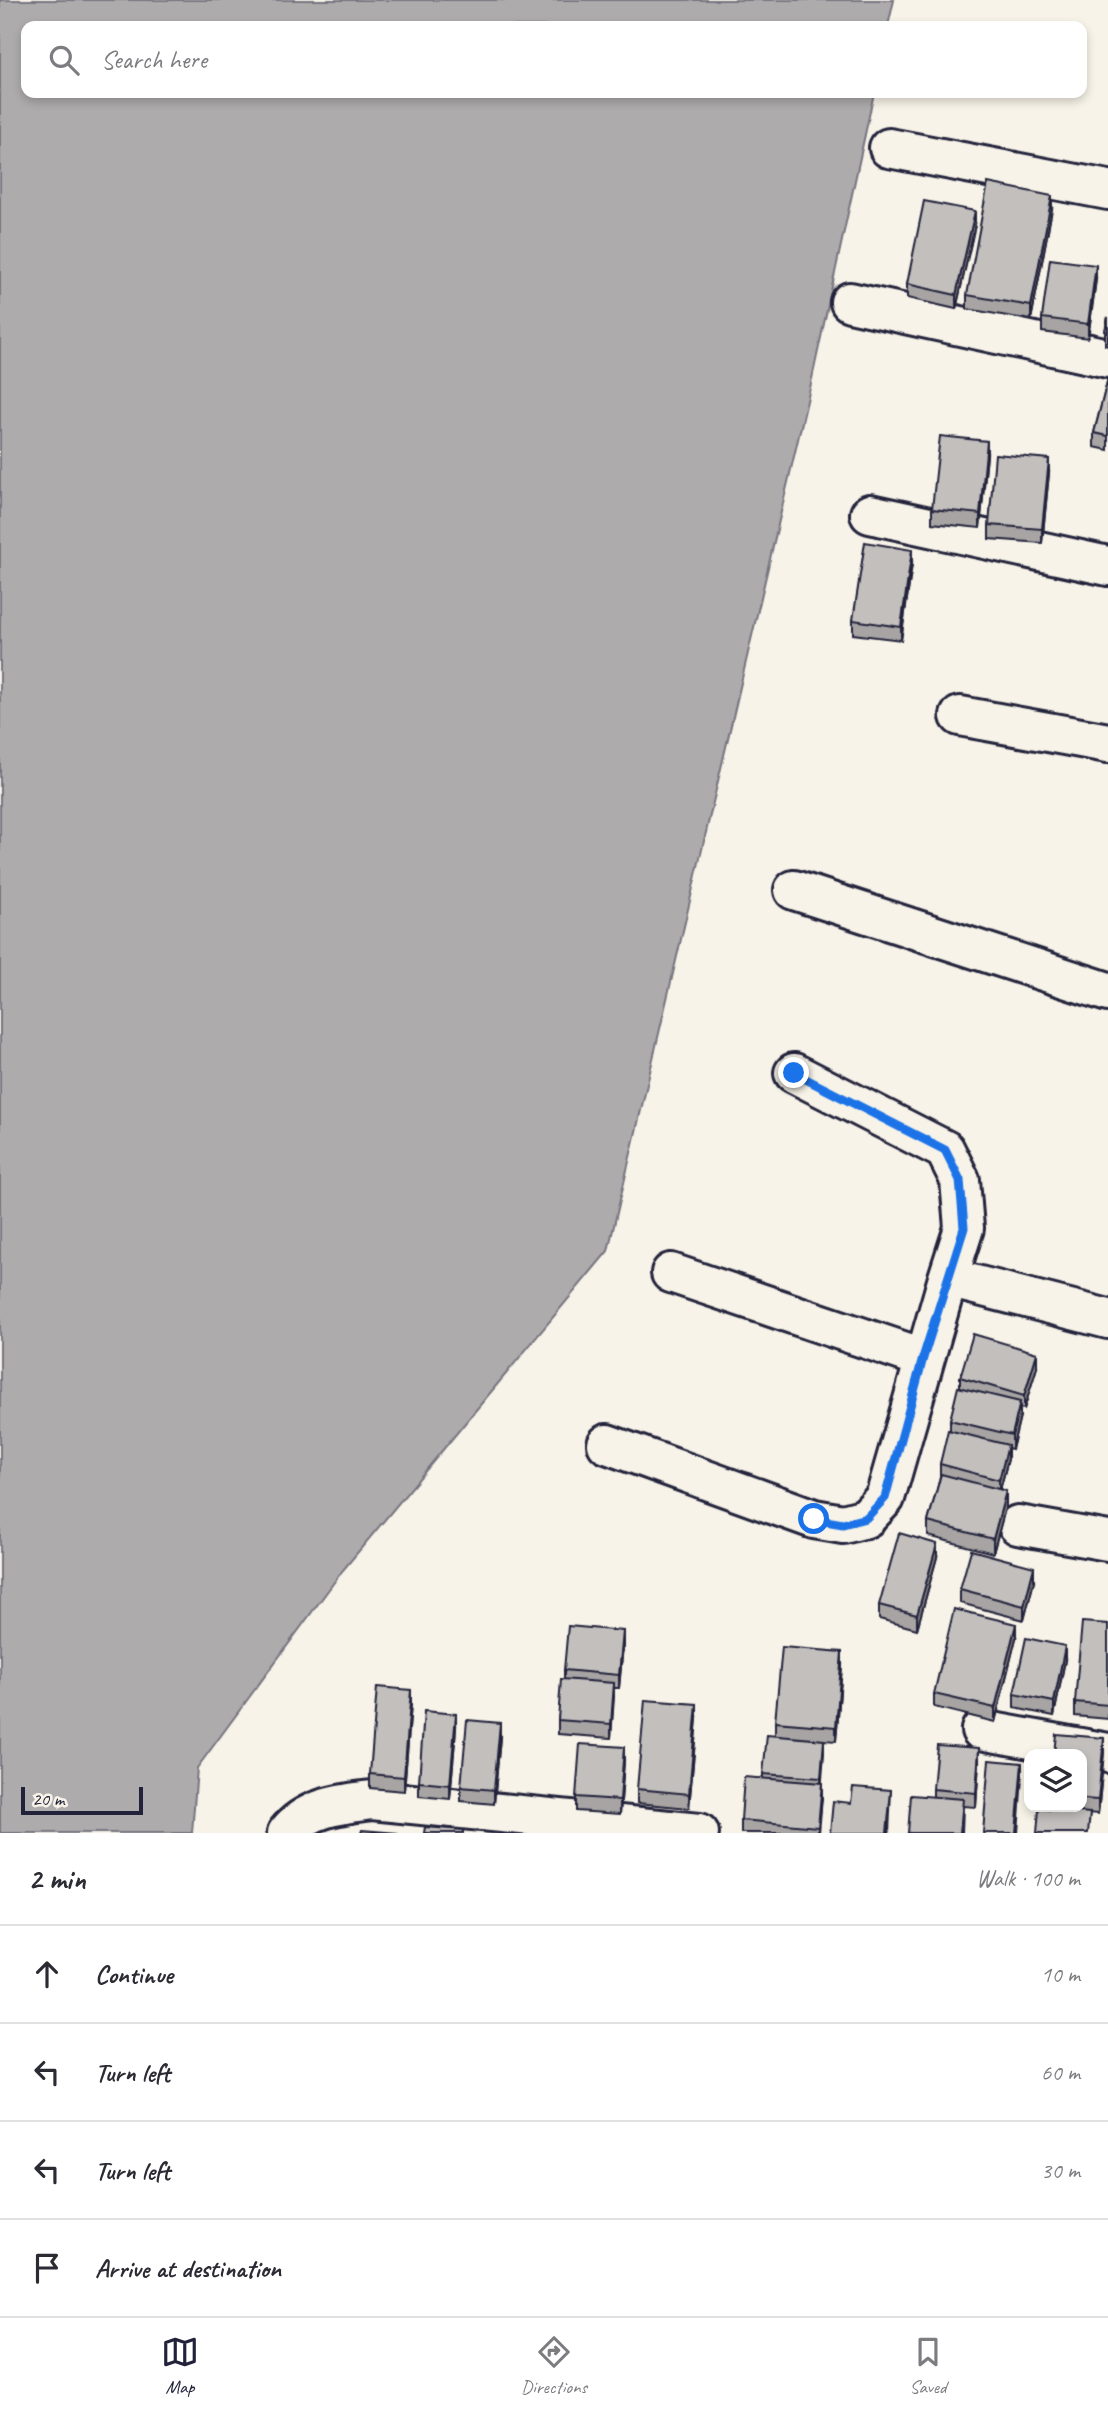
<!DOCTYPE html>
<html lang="en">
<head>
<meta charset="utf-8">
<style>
  :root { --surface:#fff; --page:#f7f7f7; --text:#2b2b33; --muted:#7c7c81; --line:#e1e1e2; --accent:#22223b }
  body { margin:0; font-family:Caveat,sans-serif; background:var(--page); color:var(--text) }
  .controls { position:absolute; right:21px; bottom:21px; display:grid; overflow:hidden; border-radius:14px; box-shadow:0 4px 10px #0003 }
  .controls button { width:63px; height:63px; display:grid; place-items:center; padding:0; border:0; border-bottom:2px solid var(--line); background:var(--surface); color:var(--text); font:35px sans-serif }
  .scale { position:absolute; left:21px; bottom:18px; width:122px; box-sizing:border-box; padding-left:7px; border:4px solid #22223b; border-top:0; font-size:19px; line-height:24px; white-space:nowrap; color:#22223b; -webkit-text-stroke:5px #f7f3e8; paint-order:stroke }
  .stop { position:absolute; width:21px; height:21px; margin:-16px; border:5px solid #1a73e8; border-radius:50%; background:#fff }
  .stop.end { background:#1a73e8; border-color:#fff; box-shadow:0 2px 7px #0008 }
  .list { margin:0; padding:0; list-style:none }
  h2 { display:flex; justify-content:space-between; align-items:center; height:91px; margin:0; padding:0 28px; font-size:30px }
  h2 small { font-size:23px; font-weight:400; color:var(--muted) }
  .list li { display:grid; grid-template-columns:46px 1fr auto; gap:21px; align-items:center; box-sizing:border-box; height:98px; padding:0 28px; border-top:2px solid var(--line) }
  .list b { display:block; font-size:26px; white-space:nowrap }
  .list em { font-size:23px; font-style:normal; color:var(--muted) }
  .icon { flex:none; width:38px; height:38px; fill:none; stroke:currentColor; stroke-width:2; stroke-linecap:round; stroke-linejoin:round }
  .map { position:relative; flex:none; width:1108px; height:1833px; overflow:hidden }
  .search { position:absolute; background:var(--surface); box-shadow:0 4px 10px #0003; left:21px; right:21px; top:21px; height:77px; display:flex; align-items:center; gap:18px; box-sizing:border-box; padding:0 24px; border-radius:14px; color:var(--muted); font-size:26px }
  .sheet { height:483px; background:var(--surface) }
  nav { display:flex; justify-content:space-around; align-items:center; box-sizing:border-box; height:98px; border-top:2px solid var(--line); background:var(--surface); font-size:19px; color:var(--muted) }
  nav a { display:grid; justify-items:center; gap:4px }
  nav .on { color:var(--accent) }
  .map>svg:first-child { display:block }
  .water { fill:#aeabad; stroke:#76747f; stroke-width:2 }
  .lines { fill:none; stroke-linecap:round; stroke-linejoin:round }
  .minor-casing { stroke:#22223b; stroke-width:44 }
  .minor { stroke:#f7f3e8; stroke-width:38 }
  .wall { fill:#a7a4a3; stroke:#22223b; stroke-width:2 }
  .shaded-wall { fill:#888684; stroke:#22223b; stroke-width:2 }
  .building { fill:#c2bfbd; stroke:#22223b; stroke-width:2 }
  .route { stroke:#1a73e8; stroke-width:9 }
</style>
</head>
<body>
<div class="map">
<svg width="1108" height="1833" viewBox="0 0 1108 1833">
  <rect width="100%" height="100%" fill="#f7f3e8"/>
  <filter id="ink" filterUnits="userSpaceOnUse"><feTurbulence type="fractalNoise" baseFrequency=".0143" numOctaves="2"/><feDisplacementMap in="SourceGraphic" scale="14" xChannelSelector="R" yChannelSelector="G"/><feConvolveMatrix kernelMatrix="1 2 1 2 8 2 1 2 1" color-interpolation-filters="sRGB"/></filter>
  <g filter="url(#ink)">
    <path class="water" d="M0 0H894L888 26H26V93H874L810 388 608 1251 343 1570 197 1768 192 1833H0Z"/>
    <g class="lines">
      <defs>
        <path id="minor" d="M889 148 1108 190
          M850 302 1108 358
          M870 514 1108 566
          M960 716 1108 743
          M794 890 1108 992
          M794 1073 945 1150 960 1180 964 1228 948 1278 1108 1319
          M671 1273 923 1358
          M607 1444 814 1519 843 1524 866 1518 885 1498 948 1278
          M1018 1525 1108 1541
          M981 1730 1108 1753
          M287 1833C307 1807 341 1804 372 1800L699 1833"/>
      </defs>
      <use href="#minor" class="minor-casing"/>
      <use href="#minor" class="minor"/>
    </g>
    <path class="wall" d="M1052 209 1031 320 967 309V295Z
      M975 225 956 309 907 298V284Z
      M1096 279 1088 338 1042 332V318Z
      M1108 317V346L1105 345V331Z
      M1108 378V450L1094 447V433Z
      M987 455 980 528 932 523V509Z
      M1049 473 1042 543 989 539V525Z
      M912 564 901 640 853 634V620Z
      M1037 1367 1024 1409 1020 1408V1416L1012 1449 1008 1448V1459L1000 1490 1006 1505 993 1553 928 1536V1522L940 1478V1464L950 1431V1420L960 1387V1377Z
      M937 1557 917 1629 879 1619V1605Z
      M1034 1581 1024 1620 960 1603V1589Z
      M1108 1624V1719L1075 1716V1702Z
      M1016 1638 995 1722 934 1707V1694Z
      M623 1645 619 1688H614L611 1738 558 1734V1720L564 1679V1670Z
      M1065 1660 1054 1716 1014 1708V1694Z
      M842 1666 836 1741 824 1740 821 1783 822 1797 819 1833H741V1820L763 1778V1774L775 1736V1722Z
      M411 1704 404 1791 370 1788V1774Z
      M697 1718 689 1808 637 1803V1789Z
      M456 1728 450 1799 419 1796V1782Z
      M500 1737 494 1804 461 1801V1787Z
      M1104 1752 1098 1814 1051 1810V1807H1082V1754Z
      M624 1761 620 1814 576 1811V1797Z
      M979 1762 976 1807 963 1806 962 1833H908L933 1797V1789Z"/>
    <path class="shaded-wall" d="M1052 196V209L1031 320V306Z
      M975 211V225L956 309V295Z
      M1096 265V279L1088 338V324Z
      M987 441V455L980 528V514Z
      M1049 459V473L1042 543V529Z
      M912 550V564L901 640V627Z
      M1037 1353V1367L1024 1409V1396Z
      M1020 1402V1416L1012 1449V1435Z
      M1008 1445V1459L999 1494V1480Z
      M1006 1491V1505L993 1553V1539Z
      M937 1544V1557L917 1629V1615Z
      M1034 1567V1581L1024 1620V1606Z
      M1016 1624V1638L995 1722V1708Z
      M623 1631V1645L619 1688V1675Z
      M1065 1646V1660L1054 1716V1702Z
      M842 1652V1666L836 1741V1727Z
      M614 1683V1697L611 1738V1724Z
      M411 1690V1704L404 1791V1777Z
      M697 1704V1718L689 1808V1794Z
      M456 1714V1728L450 1799V1785Z
      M500 1723V1737L494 1804V1790Z
      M1104 1738V1752L1098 1814V1800Z
      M824 1740V1754L821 1792V1778Z
      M624 1747V1761L620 1814V1800Z
      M979 1748V1762L976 1807V1793Z
      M1022 1763V1777L1018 1833H1016Z
      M822 1783V1797L818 1833V1827Z
      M891 1790 889 1833H887Z"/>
    <path class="building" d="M988 183 1052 196 1031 306 967 295Z
      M924 201 975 211 956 295 907 284Z
      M1050 259 1096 265 1088 324 1042 318Z
      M1108 317V332L1105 331Z
      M1108 378V436L1094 433Z
      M940 436 987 441 980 514 932 509Z
      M995 454 1049 459 1042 529 989 525Z
      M865 542 912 550 901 627 853 620Z
      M973 1334 1037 1353 1024 1396 960 1377Z
      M958 1387 1020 1402 1012 1435 950 1420Z
      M948 1430 1008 1445 999 1480 940 1464Z
      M941 1474 1006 1491 993 1539 928 1522Z
      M899 1533 937 1544 917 1615 879 1605Z
      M971 1550 1034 1567 1024 1606 960 1589Z
      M954 1609 1016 1624 995 1708 934 1694Z
      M1082 1622 1108 1624V1705L1075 1702Z
      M568 1626 623 1631 619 1675 564 1670Z
      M1026 1638 1065 1646 1054 1702 1014 1694Z
      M782 1647 842 1652 836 1727 775 1722Z
      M561 1679 614 1683 611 1724 558 1720Z
      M377 1687 411 1690 404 1777 370 1774Z
      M645 1700 697 1704 689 1794 637 1789Z
      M424 1711 456 1714 450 1785 419 1782Z
      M467 1720 500 1723 494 1790 461 1787Z
      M1056 1734 1104 1738 1098 1800 1082 1799V1754H1054Z
      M767 1735 824 1740 821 1778 763 1774Z
      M580 1744 624 1747 620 1800 576 1797Z
      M937 1745 979 1748 976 1793 933 1789Z
      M989 1760 1022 1763 1016 1833H983Z
      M744 1777 822 1783 818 1827 741 1820Z
      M853 1787 891 1790 887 1833H830L833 1801 851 1803Z
      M911 1795 963 1799 960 1833H908Z
      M1039 1809 1090 1813 1088 1833H1037Z
      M425 1827 463 1830V1833H424Z
      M362 1830 398 1833H361Z"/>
  </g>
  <g class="lines" filter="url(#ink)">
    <path class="route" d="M794 1073 945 1150 960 1180 964 1228 923 1358 885 1498 866 1518 843 1524 814 1519"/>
  </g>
</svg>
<div class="controls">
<button><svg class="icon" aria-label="layers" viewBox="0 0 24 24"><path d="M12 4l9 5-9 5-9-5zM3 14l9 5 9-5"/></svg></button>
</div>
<div class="scale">20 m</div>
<div class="stop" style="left:814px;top:1519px"></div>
<div class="stop end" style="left:794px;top:1073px"></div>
<div class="search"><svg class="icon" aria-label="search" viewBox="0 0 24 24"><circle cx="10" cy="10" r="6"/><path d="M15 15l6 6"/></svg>Search here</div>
</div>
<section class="sheet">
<h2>2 min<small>Walk · 100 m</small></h2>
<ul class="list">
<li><svg class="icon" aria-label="ahead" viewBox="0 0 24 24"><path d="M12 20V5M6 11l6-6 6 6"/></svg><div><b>Continue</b></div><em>10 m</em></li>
<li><svg class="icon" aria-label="left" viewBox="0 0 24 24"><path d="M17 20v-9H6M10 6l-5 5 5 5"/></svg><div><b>Turn left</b></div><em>60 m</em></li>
<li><svg class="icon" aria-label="left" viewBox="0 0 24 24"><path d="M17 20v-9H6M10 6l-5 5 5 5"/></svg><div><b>Turn left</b></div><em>30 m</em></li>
<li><svg class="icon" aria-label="arrive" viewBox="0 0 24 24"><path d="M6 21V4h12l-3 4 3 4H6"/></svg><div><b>Arrive at destination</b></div></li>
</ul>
</section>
<nav>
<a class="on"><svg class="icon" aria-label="map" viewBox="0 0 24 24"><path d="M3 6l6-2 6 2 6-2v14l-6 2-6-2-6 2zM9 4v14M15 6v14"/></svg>Map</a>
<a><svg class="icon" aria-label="directions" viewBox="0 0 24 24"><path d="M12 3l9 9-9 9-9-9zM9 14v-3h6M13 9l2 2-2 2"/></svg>Directions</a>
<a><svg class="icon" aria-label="saved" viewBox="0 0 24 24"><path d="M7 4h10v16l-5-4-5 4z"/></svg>Saved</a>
</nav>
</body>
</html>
